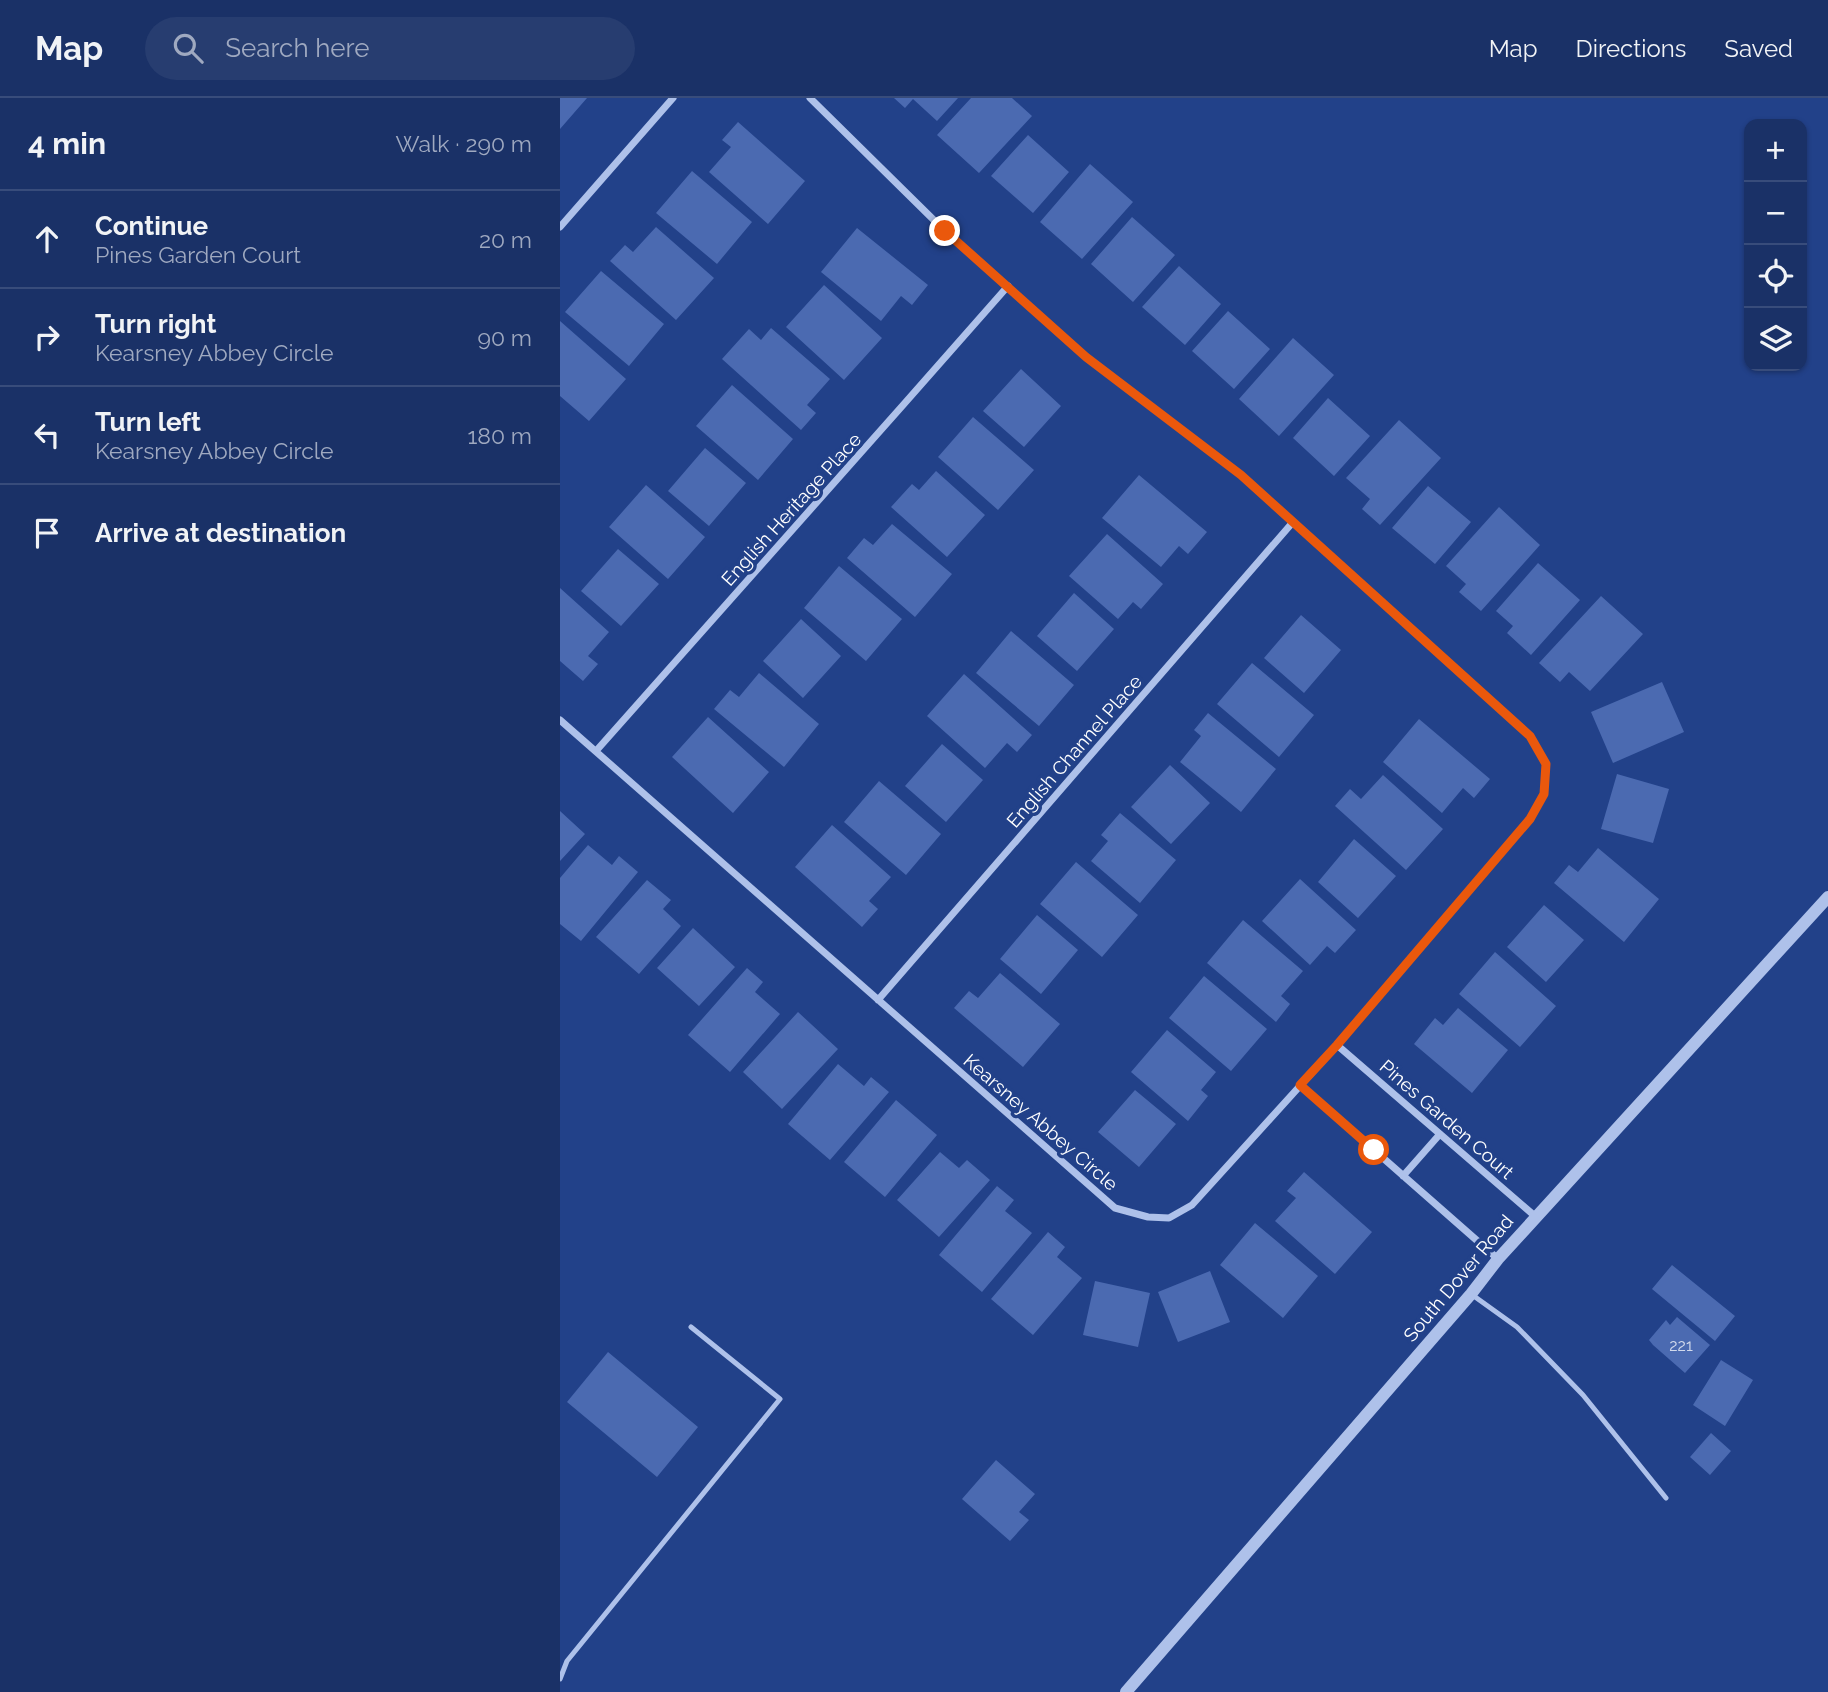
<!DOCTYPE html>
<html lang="en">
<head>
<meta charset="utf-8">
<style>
  :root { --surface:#1a3167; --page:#273d70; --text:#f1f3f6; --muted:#9fa9c0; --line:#384c7b }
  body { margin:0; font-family:Raleway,sans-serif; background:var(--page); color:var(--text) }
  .controls { position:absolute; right:21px; top:21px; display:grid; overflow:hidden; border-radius:14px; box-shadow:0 2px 5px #0004 }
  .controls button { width:63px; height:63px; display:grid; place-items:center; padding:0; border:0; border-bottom:2px solid var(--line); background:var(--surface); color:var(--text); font:35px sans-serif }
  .stop { position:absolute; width:21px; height:21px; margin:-16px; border:5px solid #ea580c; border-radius:50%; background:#fff }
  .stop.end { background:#ea580c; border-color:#fff; box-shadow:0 2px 7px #0008 }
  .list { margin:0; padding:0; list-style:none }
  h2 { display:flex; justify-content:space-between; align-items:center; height:91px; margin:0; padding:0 28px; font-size:30px }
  h2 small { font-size:23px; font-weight:400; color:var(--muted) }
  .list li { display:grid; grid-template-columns:46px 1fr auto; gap:21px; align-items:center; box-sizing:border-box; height:98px; padding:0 28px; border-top:2px solid var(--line) }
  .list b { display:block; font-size:26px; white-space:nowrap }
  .list p { margin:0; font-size:23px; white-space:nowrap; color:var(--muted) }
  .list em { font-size:23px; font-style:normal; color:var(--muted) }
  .icon { flex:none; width:38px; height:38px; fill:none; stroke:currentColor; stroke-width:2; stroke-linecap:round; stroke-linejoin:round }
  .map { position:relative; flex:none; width:1268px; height:1594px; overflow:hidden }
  header { display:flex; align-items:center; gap:42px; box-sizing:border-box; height:98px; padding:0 35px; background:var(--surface); border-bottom:2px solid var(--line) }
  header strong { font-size:33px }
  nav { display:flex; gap:38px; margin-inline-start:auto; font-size:24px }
  .search { width:490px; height:63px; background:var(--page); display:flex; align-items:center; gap:18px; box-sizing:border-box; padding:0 24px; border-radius:38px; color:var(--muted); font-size:26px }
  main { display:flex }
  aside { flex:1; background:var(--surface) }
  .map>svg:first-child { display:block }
  .building { fill:#4b6ab1 }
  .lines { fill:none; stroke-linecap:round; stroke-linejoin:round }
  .service { stroke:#aec1ea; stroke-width:5 }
  .minor { stroke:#aec1ea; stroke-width:7 }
  .tertiary { stroke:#aec1ea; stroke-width:12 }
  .route { stroke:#ea580c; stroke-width:9 }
  .labels { text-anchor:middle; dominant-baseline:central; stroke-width:7; stroke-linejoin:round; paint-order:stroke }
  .number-label { font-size:16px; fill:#d2daec }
  .street-label { font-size:19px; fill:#fff; stroke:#224189 }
</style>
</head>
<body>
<header>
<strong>Map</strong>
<div class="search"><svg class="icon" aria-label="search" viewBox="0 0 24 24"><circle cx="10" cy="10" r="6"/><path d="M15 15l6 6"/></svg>Search here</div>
<nav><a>Map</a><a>Directions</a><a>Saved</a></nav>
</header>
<main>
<aside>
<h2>4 min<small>Walk · 290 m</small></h2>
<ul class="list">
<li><svg class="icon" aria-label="ahead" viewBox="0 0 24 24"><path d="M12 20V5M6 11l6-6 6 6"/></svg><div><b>Continue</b><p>Pines Garden Court</p></div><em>20 m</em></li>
<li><svg class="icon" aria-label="right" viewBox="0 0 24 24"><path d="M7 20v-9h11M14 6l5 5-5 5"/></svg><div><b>Turn right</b><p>Kearsney Abbey Circle</p></div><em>90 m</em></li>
<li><svg class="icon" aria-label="left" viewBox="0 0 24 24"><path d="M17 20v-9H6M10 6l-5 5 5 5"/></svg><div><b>Turn left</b><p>Kearsney Abbey Circle</p></div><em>180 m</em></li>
<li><svg class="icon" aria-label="arrive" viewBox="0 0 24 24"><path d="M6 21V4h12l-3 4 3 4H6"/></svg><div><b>Arrive at destination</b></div></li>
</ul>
</aside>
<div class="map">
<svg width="1268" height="1594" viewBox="0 0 1268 1594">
  <rect width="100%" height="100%" fill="#224189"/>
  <path class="building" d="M0 0H27L0 31Z
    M334 0H398L377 23 353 1 345 10Z
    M411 0H452L472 18 419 75 377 37Z
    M178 24 245 83 208 126 149 74 171 49 162 42Z
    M468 37 509 74 473 115 431 78Z
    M530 66 573 104 522 161 480 124Z
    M132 73 192 124 157 166 96 115Z
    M572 119 615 157 573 204 531 166Z
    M96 129 154 180 116 222 50 163 65 147 73 154Z
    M297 130 368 187 352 207 341 198 321 223 261 174Z
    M619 168 661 206 625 247 582 209Z
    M41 173 104 226 69 268 5 214Z
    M264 187 322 240 284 282 226 229Z
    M668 213 710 251 674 291 632 253Z
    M0 223 66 281 29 323 0 298Z
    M211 230 270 281 247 307 256 315 241 332 162 261 189 231 201 242Z
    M733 240 774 277 719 338 679 301Z
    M461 271 501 308 464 349 423 313Z
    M172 287 233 341 198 382 136 328Z
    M768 300 810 338 774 378 733 340Z
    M413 319 474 372 438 412 378 359Z
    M839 322 881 360 820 427 802 411 810 401 786 380Z
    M145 350 186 385 149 428 108 393Z
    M376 373 425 417 387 459 331 409 352 386 359 392Z
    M579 377 647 434 628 456 619 448 601 469 542 420Z
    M86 387 145 439 108 481 49 429Z
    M868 388 911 424 875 466 832 430Z
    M939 409 980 447 921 513 899 494 906 486 886 468Z
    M332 426 392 476 355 519 287 460 304 440 313 447Z
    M547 436 603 486 581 511 573 504 558 521 509 478Z
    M58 451 99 486 61 528 21 493Z
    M978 465 1020 502 971 557 947 535 953 528 936 513Z
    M279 468 342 521 306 563 244 510Z
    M0 490 49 534 28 558 38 566 23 583 0 563Z
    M514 495 554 531 517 573 477 538Z
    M1041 498 1083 536 1030 593 1009 574 1000 584 979 565Z
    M741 517 781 552 744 595 704 560Z
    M241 521 281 558 243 600 203 563Z
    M451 533 514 587 479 628 416 575Z
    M692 565 754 617 719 659 657 606Z
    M199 575 259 626 224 669 154 611 170 592 179 599Z
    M404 576 472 637 457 654 447 645 425 670 367 618Z
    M1102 584 1124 634 1053 665 1031 614Z
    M648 615 716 671 681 714 620 664 641 638 634 632Z
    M148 619 209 674 173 715 112 659Z
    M859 621 930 681 914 700 903 690 882 715 823 664Z
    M382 646 423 682 386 724 345 688Z
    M610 667 650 705 611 746 571 709Z
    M1057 676 1109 691 1093 745 1041 731Z
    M823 677 883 731 846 772 775 708 790 691 801 701Z
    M319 683 381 736 346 777 284 724Z
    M0 713 25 736 0 763Z
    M560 715 616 762 580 805 531 763 548 743 541 737Z
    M272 727 331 779 309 803 318 811 302 829 235 769Z
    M794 741 836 778 798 820 758 784Z
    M28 747 52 767 59 758 78 774 21 843 0 826V780Z
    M1038 750 1099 801 1064 844 994 785 1009 767 1018 774Z
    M516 764 578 817 542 859 480 806Z
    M740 781 796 832 775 855 767 848 750 867 702 823Z
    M87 782 111 802 103 811 121 828 79 876 36 839Z
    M984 807 1024 842 986 884 947 849Z
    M477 817 518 852 481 896 440 861Z
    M683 822 743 873 721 898 730 906 716 924 647 865Z
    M133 830 175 869 139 908 97 870Z
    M935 854 996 908 960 949 899 896Z
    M187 870 203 884 195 894 220 916 170 974 128 937Z
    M440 875 500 926 463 969 394 910 409 893 418 900Z
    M644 878 707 931 671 973 609 920Z
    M898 910 948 952 912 995 854 946 875 920 883 927Z
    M238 914 278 951 222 1011 183 974Z
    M607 932 656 974 641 992 648 998 628 1023 571 974Z
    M278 966 304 988 311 979 329 994 270 1062 228 1026Z
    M575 992 616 1026 579 1069 538 1034Z
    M336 1002 377 1037 325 1099 284 1064Z
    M380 1054 399 1070 407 1062 430 1082 379 1139 337 1102Z
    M744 1074 812 1134 775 1176 715 1123 736 1100 727 1093Z
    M437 1088 454 1102 445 1113 472 1135 422 1194 379 1157Z
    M695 1125 758 1178 723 1220 660 1167Z
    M488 1134 505 1149 497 1159 522 1180 473 1237 431 1201Z
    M1112 1167 1175 1218 1155 1243 1092 1191Z
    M650 1173 670 1224 618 1244 598 1194Z
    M535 1183 590 1195 578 1249 523 1237Z
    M1117 1219 1150 1247 1125 1275 1093 1247 1089 1242 1106 1222 1110 1227Z
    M48 1254 138 1329 97 1379 7 1304Z
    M1161 1262 1193 1282 1165 1328 1133 1307Z
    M1151 1335 1171 1353 1150 1377 1130 1359Z
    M436 1362 475 1396 459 1414 469 1422 450 1443 402 1401Z"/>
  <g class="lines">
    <path class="service" d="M911 1196 957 1229 1023 1297 1106 1400
      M0 1581 7 1563 220 1301 131 1229"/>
    <path class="minor" d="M0 129 113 0
      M0 622 555 1110 588 1119 609 1120 632 1107 777 947 970 721 984 696 986 666 970 638 681 377 526 259 385 133 250 0
      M36 653 344 306 448 188
      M318 902 733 424
      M777 947 976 1119
      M740 987 938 1161
      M843 1078 880 1036"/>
    <path class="tertiary" d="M566 1594 911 1196 938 1161 1268 799"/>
  </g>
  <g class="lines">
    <path class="route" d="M385 133 526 259 681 377 970 638 986 666 984 696 970 721 777 947 740 987 814 1052"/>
  </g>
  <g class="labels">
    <g class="number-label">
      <text x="1121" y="1247">221</text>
    </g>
    <g class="street-label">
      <text transform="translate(231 411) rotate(-48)">English Heritage Place</text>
      <text transform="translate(514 653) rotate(-49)">English Channel Place</text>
      <text transform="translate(887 1021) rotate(41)">Pines Garden Court</text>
      <text transform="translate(481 1024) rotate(41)">Kearsney Abbey Circle</text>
      <text transform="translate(898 1180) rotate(-50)">South Dover Road</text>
    </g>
  </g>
</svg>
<div class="controls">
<button>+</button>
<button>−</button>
<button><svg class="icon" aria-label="locate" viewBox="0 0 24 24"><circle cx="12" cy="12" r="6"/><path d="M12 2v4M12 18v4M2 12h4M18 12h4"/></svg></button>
<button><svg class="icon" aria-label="layers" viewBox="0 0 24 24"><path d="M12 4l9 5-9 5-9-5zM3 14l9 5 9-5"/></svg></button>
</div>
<div class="stop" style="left:814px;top:1052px"></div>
<div class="stop end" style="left:385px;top:133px"></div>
</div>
</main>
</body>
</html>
